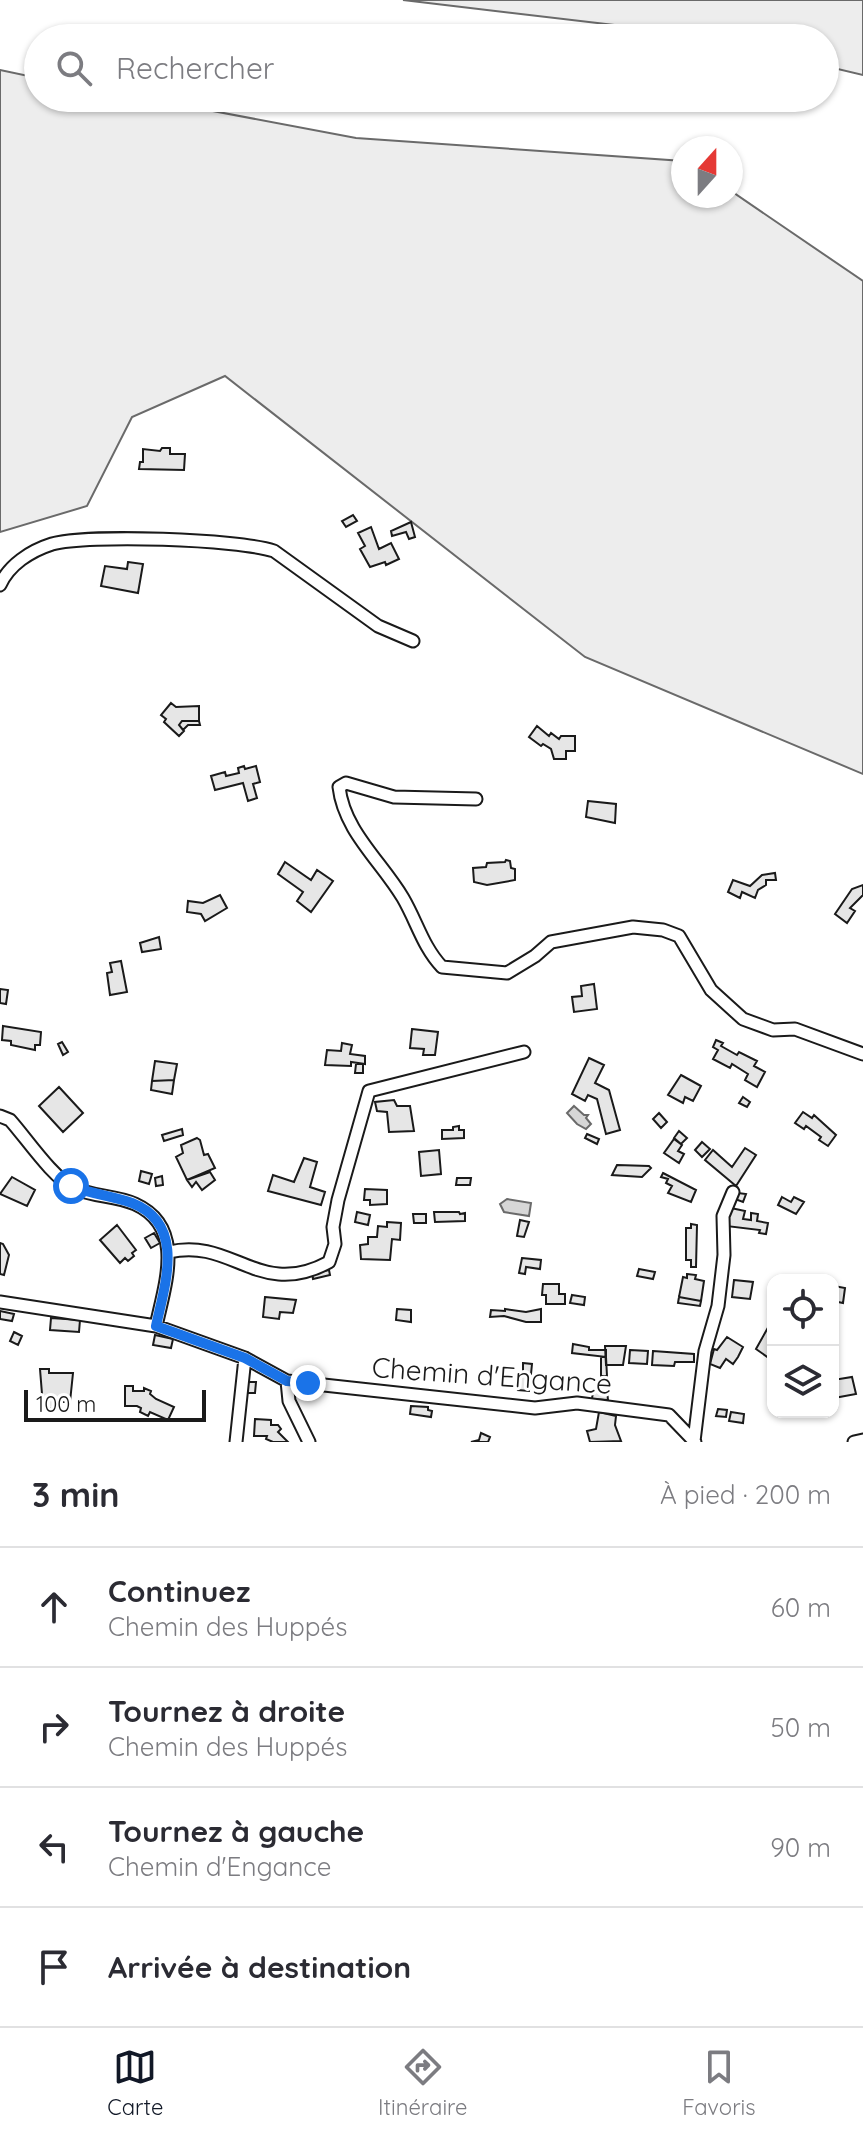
<!DOCTYPE html>
<html lang="fr">
<head>
<meta charset="utf-8">
<style>
  :root { --surface:#fff; --page:#f7f7f7; --text:#2b2b33; --muted:#7c7c81; --line:#e1e1e2; --accent:#111827 }
  body { margin:0; font-family:Quicksand,sans-serif; background:var(--page); color:var(--text) }
  .controls { position:absolute; right:24px; bottom:24px; display:grid; overflow:hidden; border-radius:16px; box-shadow:0 2px 6px #0004 }
  .controls button { width:72px; height:72px; display:grid; place-items:center; padding:0; border:0; border-bottom:2px solid var(--line); background:var(--surface); color:var(--text); font:40px sans-serif }
  .compass { position:absolute; left:671px; top:136px; width:72px; height:72px; border-radius:50%; background:var(--surface); box-shadow:0 2px 6px #0004; rotate:21deg }
  .scale { position:absolute; left:24px; bottom:20px; width:182px; box-sizing:border-box; padding-left:8px; border:4px solid #1a1a1a; border-top:0; font-size:22px; line-height:28px; white-space:nowrap; color:#1a1a1a; -webkit-text-stroke:6px #fff; paint-order:stroke }
  .stop { position:absolute; width:24px; height:24px; margin:-18px; border:6px solid #1a73e8; border-radius:50%; background:#fff }
  .stop.end { background:#1a73e8; border-color:#fff; box-shadow:0 2px 8px #0008 }
  .list { margin:0; padding:0; list-style:none }
  h2 { display:flex; justify-content:space-between; align-items:center; height:104px; margin:0; padding:0 32px; font-size:34px }
  h2 small { font-size:26px; font-weight:400; color:var(--muted) }
  .list li { display:grid; grid-template-columns:52px 1fr auto; gap:24px; align-items:center; box-sizing:border-box; height:120px; padding:0 32px; border-top:2px solid var(--line) }
  .list b { display:block; font-size:30px; white-space:nowrap }
  .list p { margin:0; font-size:26px; white-space:nowrap; color:var(--muted) }
  .list em { font-size:26px; font-style:normal; color:var(--muted) }
  .icon { flex:none; width:44px; height:44px; fill:none; stroke:currentColor; stroke-width:2; stroke-linecap:round; stroke-linejoin:round }
  .map { position:relative; flex:none; width:863px; height:1442px; overflow:hidden }
  .search { position:absolute; background:var(--surface); box-shadow:0 2px 6px #0004; left:24px; right:24px; top:24px; height:88px; display:flex; align-items:center; gap:20px; box-sizing:border-box; padding:0 28px; border-radius:44px; color:var(--muted); font-size:30px }
  .sheet { height:584px; background:var(--surface) }
  nav { display:flex; justify-content:space-around; align-items:center; box-sizing:border-box; height:112px; border-top:2px solid var(--line); background:var(--surface); font-size:22px; color:var(--muted) }
  nav a { display:grid; justify-items:center; gap:4px }
  nav .on { color:var(--accent) }
  .map>svg:first-child { display:block }
  .green { fill:#ededed; stroke:#6a6a6a; stroke-width:2 }
  .water { fill:#d7d7d7; stroke:#6a6a6a; stroke-width:2 }
  .building { fill:#e6e6e6; stroke:#1a1a1a; stroke-width:2 }
  .lines { fill:none; stroke-linecap:round; stroke-linejoin:round }
  .minor-casing { stroke:#1a1a1a; stroke-width:15 }
  .minor { stroke:#fff; stroke-width:11 }
  .route { stroke:#1a73e8; stroke-width:10 }
  .labels { text-anchor:middle; dominant-baseline:central; stroke-width:6; stroke-linejoin:round; paint-order:stroke }
  .street-label { font-size:28px; fill:#1a1a1a; stroke:#fff }
</style>
</head>
<body>
<div class="map">
<svg width="863" height="1442" viewBox="0 0 863 1442">
  <rect width="100%" height="100%" fill="#fff"/>
  <path class="green" d="M403 0H863V75L825 66V38H702L674 32Z
    M0 70 38 78V98H144L356 138 683 161V196H731V191L863 281V774L585 657 225 376 132 417 87 506 0 532Z"/>
  <path class="water" d="M574 1106 584 1115H588L586 1118 591 1124 586 1129 577 1124 567 1113Z
    M507 1199 531 1203 529 1216 504 1212 500 1204Z"/>
  <path class="building" d="M162 448H170V454H185L184 470 139 469 140 462H143V449L160 451Z
    M353 515 357 521 346 527 342 521Z
    M411 522 415 537 409 539 406 532 392 536 391 531Z
    M371 527 379 549 391 543 399 559 386 565 385 562 370 567 360 549 365 546 358 533Z
    M128 562 143 564 138 593 101 586 105 566 127 569Z
    M171 703 176 707 199 706V721H182L179 725 184 731 179 736 164 722 166 719 161 715Z
    M182 721H199L200 725H188L183 730 179 725Z
    M537 726 549 736 551 733 559 739 561 736H575V751H566V759H554L551 749 543 744 541 746 529 737Z
    M244 766 245 769 256 766 260 782 253 784 257 798 248 801 243 783 215 790 211 776 225 772 226 776 239 773 238 768Z
    M588 801 616 804 615 823 586 817Z
    M506 860 510 861 511 868 515 869V880L487 885 474 882 473 868 486 867 487 863 505 862Z
    M285 862 311 880 317 870 333 881 311 912 297 901 303 892 278 874Z
    M775 873 776 880H766V885L758 890 755 898 742 892 740 898 728 892 733 880 750 886 762 875Z
    M863 885V895L850 908 855 911 847 923 835 914 852 889Z
    M220 895 227 908 205 921 201 914 187 912 188 901 203 903Z
    M159 937 161 949 142 952 140 943Z
    M121 961 127 992 110 995 107 973 112 972 110 963Z
    M594 984 597 1009 574 1012 572 997 582 996 581 986Z
    M0 989 8 990 6 1004 0 1003Z
    M3 1026 41 1032 40 1045H35V1050L11 1045V1041L2 1040Z
    M412 1029 438 1032 435 1055H423L424 1049 410 1048Z
    M716 1040 723 1043 721 1046 737 1055 739 1052 757 1061 754 1066 765 1072 757 1087 745 1080 748 1074 732 1064 730 1068 713 1059 718 1050 713 1047Z
    M62 1042 68 1052 63 1055 58 1044Z
    M342 1043 352 1045 350 1054 365 1056V1064L351 1062V1066L325 1065 327 1050 341 1051Z
    M589 1058 604 1065 595 1083 609 1090 620 1130 606 1134 597 1099 588 1095 585 1101 572 1094Z
    M155 1061 177 1064 174 1080 152 1081Z
    M356 1064H363V1073H355Z
    M681 1075 701 1086 693 1101 685 1097 683 1103 668 1095Z
    M174 1080 172 1094 151 1090 152 1081Z
    M59 1087 83 1113 63 1132 39 1106Z
    M743 1097 750 1102 747 1107 739 1103Z
    M394 1100 397 1106H410L414 1131 389 1132 387 1112 377 1111 375 1102Z
    M803 1112 812 1118 814 1115 836 1135 828 1146 819 1140 821 1137 806 1126 804 1129 795 1123Z
    M659 1113 667 1122 661 1128 653 1119Z
    M459 1126V1130H464V1138L442 1139V1130H453V1127Z
    M182 1129 183 1135 164 1141 162 1135Z
    M679 1131 687 1138 681 1144 674 1138Z
    M587 1134 599 1139 597 1144 585 1138Z
    M197 1138 200 1140 204 1155 208 1154 215 1168 187 1180 176 1157 183 1153 181 1145Z
    M674 1139 682 1145 678 1151 684 1154 679 1163 664 1153Z
    M702 1142 710 1149 702 1157 695 1150Z
    M745 1148 756 1155 736 1186 705 1160 713 1150 732 1167Z
    M439 1150 441 1174 421 1176 419 1152Z
    M304 1158 317 1162 310 1187 325 1192 321 1205 268 1191 273 1175 294 1182Z
    M617 1165 649 1166 651 1168 642 1177 612 1175Z
    M141 1171 152 1174 149 1184 139 1181Z
    M210 1172 215 1180 202 1190 196 1182 192 1187 187 1180Z
    M663 1173 696 1190 691 1202 668 1193 672 1186 666 1183 668 1179 661 1177Z
    M162 1176 163 1185 156 1186 155 1178Z
    M12 1177 35 1190 27 1206 0 1194Z
    M457 1178H471L470 1185H456Z
    M365 1189 387 1190V1204L370 1205V1200H364Z
    M738 1193 746 1194 743 1202 735 1199Z
    M782 1197 791 1202 794 1197 804 1202 796 1214 778 1205Z
    M731 1208 745 1211 743 1219 751 1220V1213L758 1214 757 1221 768 1223 766 1234 759 1233 760 1230 726 1226Z
    M357 1212 370 1215 368 1225 355 1222Z
    M434 1212H459L460 1214 465 1213V1221L435 1222Z
    M413 1214H426V1223H414Z
    M520 1220 529 1222 524 1237 517 1236Z
    M387 1222 401 1223 400 1240 392 1239 390 1260 361 1259 360 1245 368 1244V1237H377L378 1226 387 1227Z
    M691 1224 697 1225 696 1267H691V1260H686V1228H691Z
    M117 1225 136 1250 132 1253 134 1256 128 1261 125 1258 120 1263 100 1240Z
    M154 1233 160 1243 151 1248 145 1238Z
    M0 1243 3 1244 9 1255 4 1275 0 1274Z
    M522 1258 541 1260 540 1269 526 1267 525 1274 519 1273Z
    M639 1269 655 1272 653 1279 637 1276Z
    M329 1270 330 1275 313 1279 312 1273Z
    M687 1274 696 1275 695 1279 704 1281 701 1301 679 1297 683 1277 687 1278Z
    M734 1280 753 1282 750 1299 732 1297Z
    M543 1284H559V1294H565V1304H546V1295H542Z
    M834 1286 845 1288 843 1303 833 1301Z
    M572 1295 585 1297 584 1305 570 1303Z
    M265 1297 296 1300 293 1313 280 1312 279 1319 263 1317Z
    M679 1297 701 1301 700 1306 678 1303Z
    M397 1309 411 1310V1322L396 1320Z
    M505 1309 526 1312 541 1309V1322H526L504 1316 490 1317 491 1310 505 1311Z
    M0 1311 14 1314 12 1321 0 1319Z
    M51 1318 80 1320 79 1332 50 1330Z
    M770 1324 773 1326V1361L756 1349Z
    M14 1332 22 1336 18 1345 10 1341Z
    M155 1335 173 1339 171 1348 153 1345Z
    M727 1337 743 1347 738 1357 733 1364 726 1359 720 1368 710 1364 714 1349 717 1350Z
    M573 1344 589 1347V1350H606V1357L572 1353Z
    M605 1346H626L623 1365H606Z
    M630 1350 648 1351 647 1364 629 1363Z
    M653 1351 694 1354V1362H675L674 1366 652 1365Z
    M601 1357H606L607 1376H601Z
    M523 1363 532 1364 531 1374 523 1372Z
    M40 1369H49V1373H73L70 1402H53V1408H39V1395L42 1394Z
    M520 1375 530 1376 529 1391 518 1390Z
    M852 1377 856 1394 834 1398 833 1380Z
    M246 1382H256L255 1393H246Z
    M125 1386H133V1391H144V1388L151 1391 150 1394 156 1399 174 1407 168 1420 150 1412 148 1416 140 1412 141 1408 137 1406H125Z
    M593 1391H607L608 1400 592 1399Z
    M411 1406 428 1407V1410L432 1411 431 1417 410 1414Z
    M718 1409 727 1410 726 1417 716 1416Z
    M599 1412 616 1416 615 1425 621 1441 590 1442 587 1431 596 1429Z
    M731 1412 744 1414 743 1423 729 1421Z
    M255 1419 271 1420V1425H278L281 1429 278 1432 288 1442H273L266 1439 267 1436H254Z
    M481 1433 490 1437 488 1442H471L479 1440Z"/>
  <g class="lines">
    <defs>
      <path id="minor" d="M0 585C9 565 30 551 52 544 88 534 238 539 274 551L378 626 413 641
        M476 799 394 797 346 783 339 787C344 831 381 861 403 898 417 922 423 947 442 967L507 973 535 956 551 942 633 927 663 930 679 936 711 990 743 1019 773 1030 795 1029 863 1054
        M0 1116 10 1120C27 1139 52 1177 74 1188 93 1197 115 1195 135 1204 186 1227 165 1284 156 1326
        M169 1252C233 1237 259 1300 329 1262L335 1244 333 1227 338 1200 369 1091 524 1052
        M0 1302 156 1326 245 1358 287 1381 535 1408 577 1403 669 1415 695 1442
        M287 1381 289 1401 309 1442
        M694 1441 705 1351 718 1306 724 1255 723 1216 733 1192
        M236 1442 245 1358
        M854 1442 863 1440"/>
    </defs>
    <use href="#minor" class="minor-casing"/>
    <use href="#minor" class="minor"/>
  </g>
  <g class="lines">
    <path class="route" d="M71 1186C91 1194 113 1196 132 1203 186 1224 165 1284 156 1326L245 1358 287 1381 308 1383"/>
  </g>
  <g class="labels">
    <g class="street-label">
      <text transform="translate(492 1375) rotate(4)">Chemin d'Engance</text>
    </g>
  </g>
</svg>
<div class="controls">
<button><svg class="icon" aria-label="locate" viewBox="0 0 24 24"><circle cx="12" cy="12" r="6"/><path d="M12 2v4M12 18v4M2 12h4M18 12h4"/></svg></button>
<button><svg class="icon" aria-label="layers" viewBox="0 0 24 24"><path d="M12 4l9 5-9 5-9-5zM3 14l9 5 9-5"/></svg></button>
</div>
<svg class="compass" viewBox="-18 -18 36 36"><path d="M0-13l5 13h-10z" fill="#e53935"/><path d="M0 13l5-13h-10z" fill="#7c7c81"/></svg>
<div class="scale">100 m</div>
<div class="stop" style="left:71px;top:1186px"></div>
<div class="stop end" style="left:308px;top:1383px"></div>
<div class="search"><svg class="icon" aria-label="search" viewBox="0 0 24 24"><circle cx="10" cy="10" r="6"/><path d="M15 15l6 6"/></svg>Rechercher</div>
</div>
<section class="sheet">
<h2>3 min<small>À pied · 200 m</small></h2>
<ul class="list">
<li><svg class="icon" aria-label="ahead" viewBox="0 0 24 24"><path d="M12 20V5M6 11l6-6 6 6"/></svg><div><b>Continuez</b><p>Chemin des Huppés</p></div><em>60 m</em></li>
<li><svg class="icon" aria-label="right" viewBox="0 0 24 24"><path d="M7 20v-9h11M14 6l5 5-5 5"/></svg><div><b>Tournez à droite</b><p>Chemin des Huppés</p></div><em>50 m</em></li>
<li><svg class="icon" aria-label="left" viewBox="0 0 24 24"><path d="M17 20v-9H6M10 6l-5 5 5 5"/></svg><div><b>Tournez à gauche</b><p>Chemin d'Engance</p></div><em>90 m</em></li>
<li><svg class="icon" aria-label="arrive" viewBox="0 0 24 24"><path d="M6 21V4h12l-3 4 3 4H6"/></svg><div><b>Arrivée à destination</b></div></li>
</ul>
</section>
<nav>
<a class="on"><svg class="icon" aria-label="map" viewBox="0 0 24 24"><path d="M3 6l6-2 6 2 6-2v14l-6 2-6-2-6 2zM9 4v14M15 6v14"/></svg>Carte</a>
<a><svg class="icon" aria-label="directions" viewBox="0 0 24 24"><path d="M12 3l9 9-9 9-9-9zM9 14v-3h6M13 9l2 2-2 2"/></svg>Itinéraire</a>
<a><svg class="icon" aria-label="saved" viewBox="0 0 24 24"><path d="M7 4h10v16l-5-4-5 4z"/></svg>Favoris</a>
</nav>
</body>
</html>
